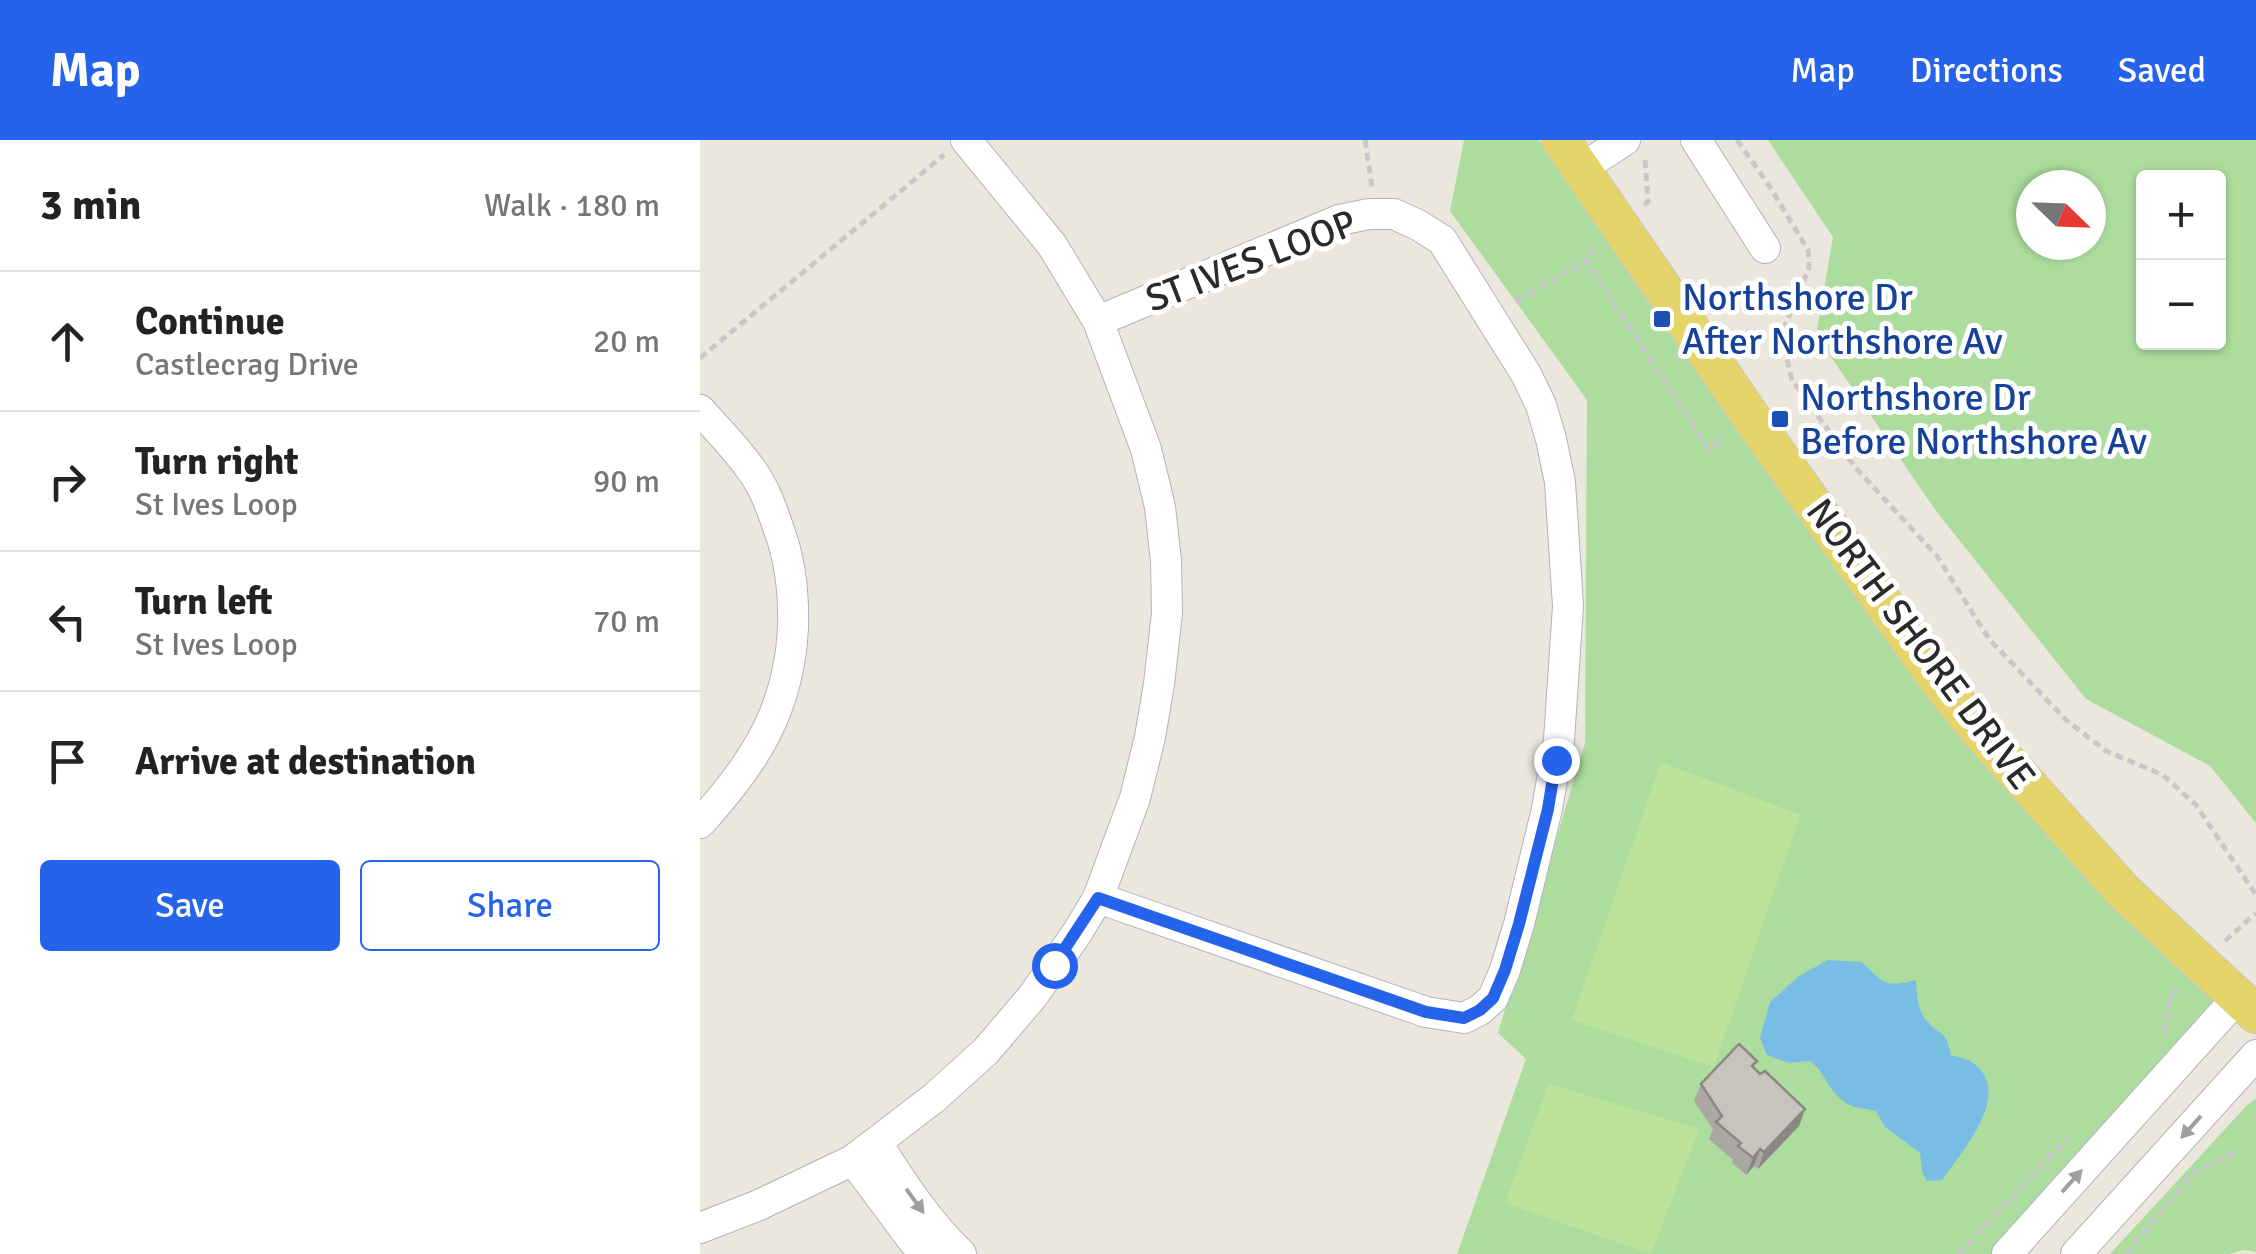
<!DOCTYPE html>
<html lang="en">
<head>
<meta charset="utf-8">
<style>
  :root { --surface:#fff; --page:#f6f6f6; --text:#222; --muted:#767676; --line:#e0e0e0; --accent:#2563eb }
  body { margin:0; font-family:Signika,sans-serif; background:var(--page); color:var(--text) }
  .controls { position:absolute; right:30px; top:30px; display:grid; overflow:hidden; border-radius:10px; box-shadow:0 2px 8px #0004 }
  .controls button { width:90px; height:90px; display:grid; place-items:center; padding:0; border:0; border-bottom:2px solid var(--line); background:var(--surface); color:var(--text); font:50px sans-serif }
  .compass { position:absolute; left:1316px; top:30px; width:90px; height:90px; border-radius:50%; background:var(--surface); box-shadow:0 2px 8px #0004; rotate:113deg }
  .stop { position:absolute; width:30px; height:30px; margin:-22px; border:8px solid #2563eb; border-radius:50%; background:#fff }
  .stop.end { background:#2563eb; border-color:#fff; box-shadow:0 2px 10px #0008 }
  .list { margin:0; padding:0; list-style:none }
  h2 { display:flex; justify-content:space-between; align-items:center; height:130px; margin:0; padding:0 40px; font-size:42px }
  h2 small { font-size:32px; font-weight:400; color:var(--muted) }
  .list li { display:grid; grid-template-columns:65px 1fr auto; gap:30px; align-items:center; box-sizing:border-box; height:140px; padding:0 40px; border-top:2px solid var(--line) }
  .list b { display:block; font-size:38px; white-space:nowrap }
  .list p { margin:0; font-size:32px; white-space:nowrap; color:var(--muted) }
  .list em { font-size:32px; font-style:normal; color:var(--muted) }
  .actions { display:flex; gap:20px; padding:30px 40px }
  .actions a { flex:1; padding:22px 0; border:2px solid var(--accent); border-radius:10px; text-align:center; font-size:35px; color:var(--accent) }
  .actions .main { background:var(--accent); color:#fff }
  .icon { flex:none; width:55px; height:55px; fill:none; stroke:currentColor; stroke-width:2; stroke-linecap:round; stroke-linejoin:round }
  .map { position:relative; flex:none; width:1556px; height:1114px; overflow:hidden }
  header { display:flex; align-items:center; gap:60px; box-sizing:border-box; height:140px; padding:0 50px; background:var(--accent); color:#fff }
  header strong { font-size:48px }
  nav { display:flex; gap:55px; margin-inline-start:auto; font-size:35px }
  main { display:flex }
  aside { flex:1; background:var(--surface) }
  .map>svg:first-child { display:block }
  .green { fill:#addd9e; fill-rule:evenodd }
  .pitch { fill:#bde39b }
  .water { fill:#79bde4 }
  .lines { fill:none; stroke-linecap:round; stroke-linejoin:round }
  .minor-casing { stroke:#b1b2bd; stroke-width:32 }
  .major-casing { stroke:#c8c8c8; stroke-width:40 }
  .path { stroke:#c8c8c8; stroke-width:5; stroke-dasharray:8 5; stroke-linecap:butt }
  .minor { stroke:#fff; stroke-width:30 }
  .major { stroke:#e5d469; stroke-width:38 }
  .wall { fill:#aba8a3 }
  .shaded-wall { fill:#8b8884 }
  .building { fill:#c7c3bd; stroke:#8b8884; stroke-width:2.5 }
  .oneway { fill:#9f9f9f }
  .route { stroke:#2563eb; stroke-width:12 }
  .transit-dot { fill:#1a4fb4; stroke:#fff; stroke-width:4 }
  .labels { text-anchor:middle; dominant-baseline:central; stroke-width:10; stroke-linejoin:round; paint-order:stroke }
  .street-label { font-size:38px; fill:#2a2a2a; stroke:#fff }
  .transit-label { font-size:38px; fill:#164399; stroke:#fff; text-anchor:start }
</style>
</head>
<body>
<header>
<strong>Map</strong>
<nav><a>Map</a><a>Directions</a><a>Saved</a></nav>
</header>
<main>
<aside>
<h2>3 min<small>Walk · 180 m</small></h2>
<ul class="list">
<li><svg class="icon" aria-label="ahead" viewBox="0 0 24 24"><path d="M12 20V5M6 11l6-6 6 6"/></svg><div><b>Continue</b><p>Castlecrag Drive</p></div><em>20 m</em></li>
<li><svg class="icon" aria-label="right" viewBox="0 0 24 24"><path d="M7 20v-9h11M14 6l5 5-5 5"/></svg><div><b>Turn right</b><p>St Ives Loop</p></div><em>90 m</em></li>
<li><svg class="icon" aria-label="left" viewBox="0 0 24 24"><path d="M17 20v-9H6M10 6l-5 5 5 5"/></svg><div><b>Turn left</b><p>St Ives Loop</p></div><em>70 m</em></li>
<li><svg class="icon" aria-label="arrive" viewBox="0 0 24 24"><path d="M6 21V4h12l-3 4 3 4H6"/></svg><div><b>Arrive at destination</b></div></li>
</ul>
<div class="actions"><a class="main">Save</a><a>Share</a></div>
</aside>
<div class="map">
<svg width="1556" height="1114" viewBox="0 0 1556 1114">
  <rect width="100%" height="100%" fill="#ebe7dd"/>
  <path class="green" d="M764 0H838L881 29 1282 594 1537 858 1307 1114H757L826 919 798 893 885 603 887 260 750 71Z
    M1068 0H1556V683L1510 626 1386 559 1236 371 1116 195 1133 97ZM1444 38H1518V202H1444ZM1331 45H1391V105H1331Z
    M1556 959V1112L1544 1110 1529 1114H1410L1548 964Z"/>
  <path class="pitch" d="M961 622 1100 675 1014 927 872 880Z
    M849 944 999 989 951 1114 805 1063Z"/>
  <path class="water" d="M1128 820 1162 822C1183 843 1185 848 1216 840 1217 854 1217 870 1227 881 1243 899 1245 888 1251 915 1258 917 1268 919 1273 923 1315 953 1261 1012 1242 1040L1227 1041 1222 1032 1220 1013 1185 987 1176 971C1166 969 1151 968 1143 961 1128 950 1125 932 1110 921L1089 923 1067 915 1060 898 1070 862 1099 836Z"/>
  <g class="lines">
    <defs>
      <path id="minor" d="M996 0 1065 108
        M881 29 925 0
        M0 270C17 289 35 307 50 328 64 346 72 369 79 390 91 422 94 454 93 488 89 570 54 624 0 683
        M398 758 726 872 764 878 780 870 793 858 805 830 819 784 847 669 859 600 868 466 860 342 851 299 841 265 826 234 742 100 718 85 694 74H669L639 80 398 181
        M177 1003C202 1043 227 1081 261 1114
        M153 1020 214 1102 226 1114
        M0 1088 59 1065 153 1020 234 958 286 911 332 857 377 793 398 758 435 658 450 597 459 544 467 473 466 421 460 367 446 309 398 181 352 105 266 0
        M1307 1114 1537 858
        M1376 1114 1556 915"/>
      <path id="major" d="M861 0 1051 277 1236 537 1282 594 1424 752 1556 874"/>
    </defs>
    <use href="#minor" class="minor-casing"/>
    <use href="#major" class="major-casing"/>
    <path class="path" d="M665 0 672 47
      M1037 0 1068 44 1108 110 1109 128 1081 195 1092 240 1154 326 1237 416 1289 499 1366 580 1406 611 1463 635 1496 665 1556 755
      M944 65 948 62 945 18
      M894 107 886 120 1009 310 1026 296
      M816 162 886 120
      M0 218 244 15
      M1525 801 1556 773
      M1464 893 1470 857 1479 848
      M1258 1114 1367 999
      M1425 1114 1493 1034 1534 1012"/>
    <use href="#minor" class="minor"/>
    <use href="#major" class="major"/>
  </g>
  <path class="wall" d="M1054 928 1105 969 1099 986 1058 1029 1054 1026 1046 1035 1032 1023 1033 1020 1009 999 1013 989 994 961 1001 944Z"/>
  <path class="shaded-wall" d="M1105 969 1099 986 1058 1029 1064 1012Z
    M1060 1009 1054 1026 1046 1035 1053 1018Z"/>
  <path class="building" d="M1039 904 1057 921 1052 926 1060 934 1065 931 1105 969 1064 1012 1060 1009 1053 1018 1038 1006 1041 1003 1016 982 1022 976 1001 944Z"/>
  <defs><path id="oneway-solid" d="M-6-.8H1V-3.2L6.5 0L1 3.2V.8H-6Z" transform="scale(2.5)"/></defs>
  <g class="oneway">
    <use href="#oneway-solid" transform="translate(1491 987) rotate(132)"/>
    <use href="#oneway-solid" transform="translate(1372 1041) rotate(-48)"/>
    <use href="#oneway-solid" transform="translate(215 1061) rotate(54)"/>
  </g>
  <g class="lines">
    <path class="route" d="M354 825 398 758 726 872 764 878 780 870 793 858 805 830 819 784 848 669 856 620"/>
  </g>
  <g class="transit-dot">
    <rect x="952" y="169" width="20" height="20" rx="5"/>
    <rect x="1070" y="269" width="20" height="20" rx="5"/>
  </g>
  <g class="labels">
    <g class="street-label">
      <text transform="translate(551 121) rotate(-21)">ST IVES LOOP</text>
      <text transform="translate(1221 504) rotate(53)">NORTH SHORE DRIVE</text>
    </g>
    <g class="transit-label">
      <text x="982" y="157">Northshore Dr<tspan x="982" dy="44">After Northshore Av</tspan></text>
      <text x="1100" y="257">Northshore Dr<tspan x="1100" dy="44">Before Northshore Av</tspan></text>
    </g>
  </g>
</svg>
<div class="controls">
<button>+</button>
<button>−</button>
</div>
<svg class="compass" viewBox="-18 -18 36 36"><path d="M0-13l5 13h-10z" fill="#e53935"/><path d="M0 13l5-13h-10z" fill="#767676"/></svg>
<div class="stop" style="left:354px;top:825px"></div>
<div class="stop end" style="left:856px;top:620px"></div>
</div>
</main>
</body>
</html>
